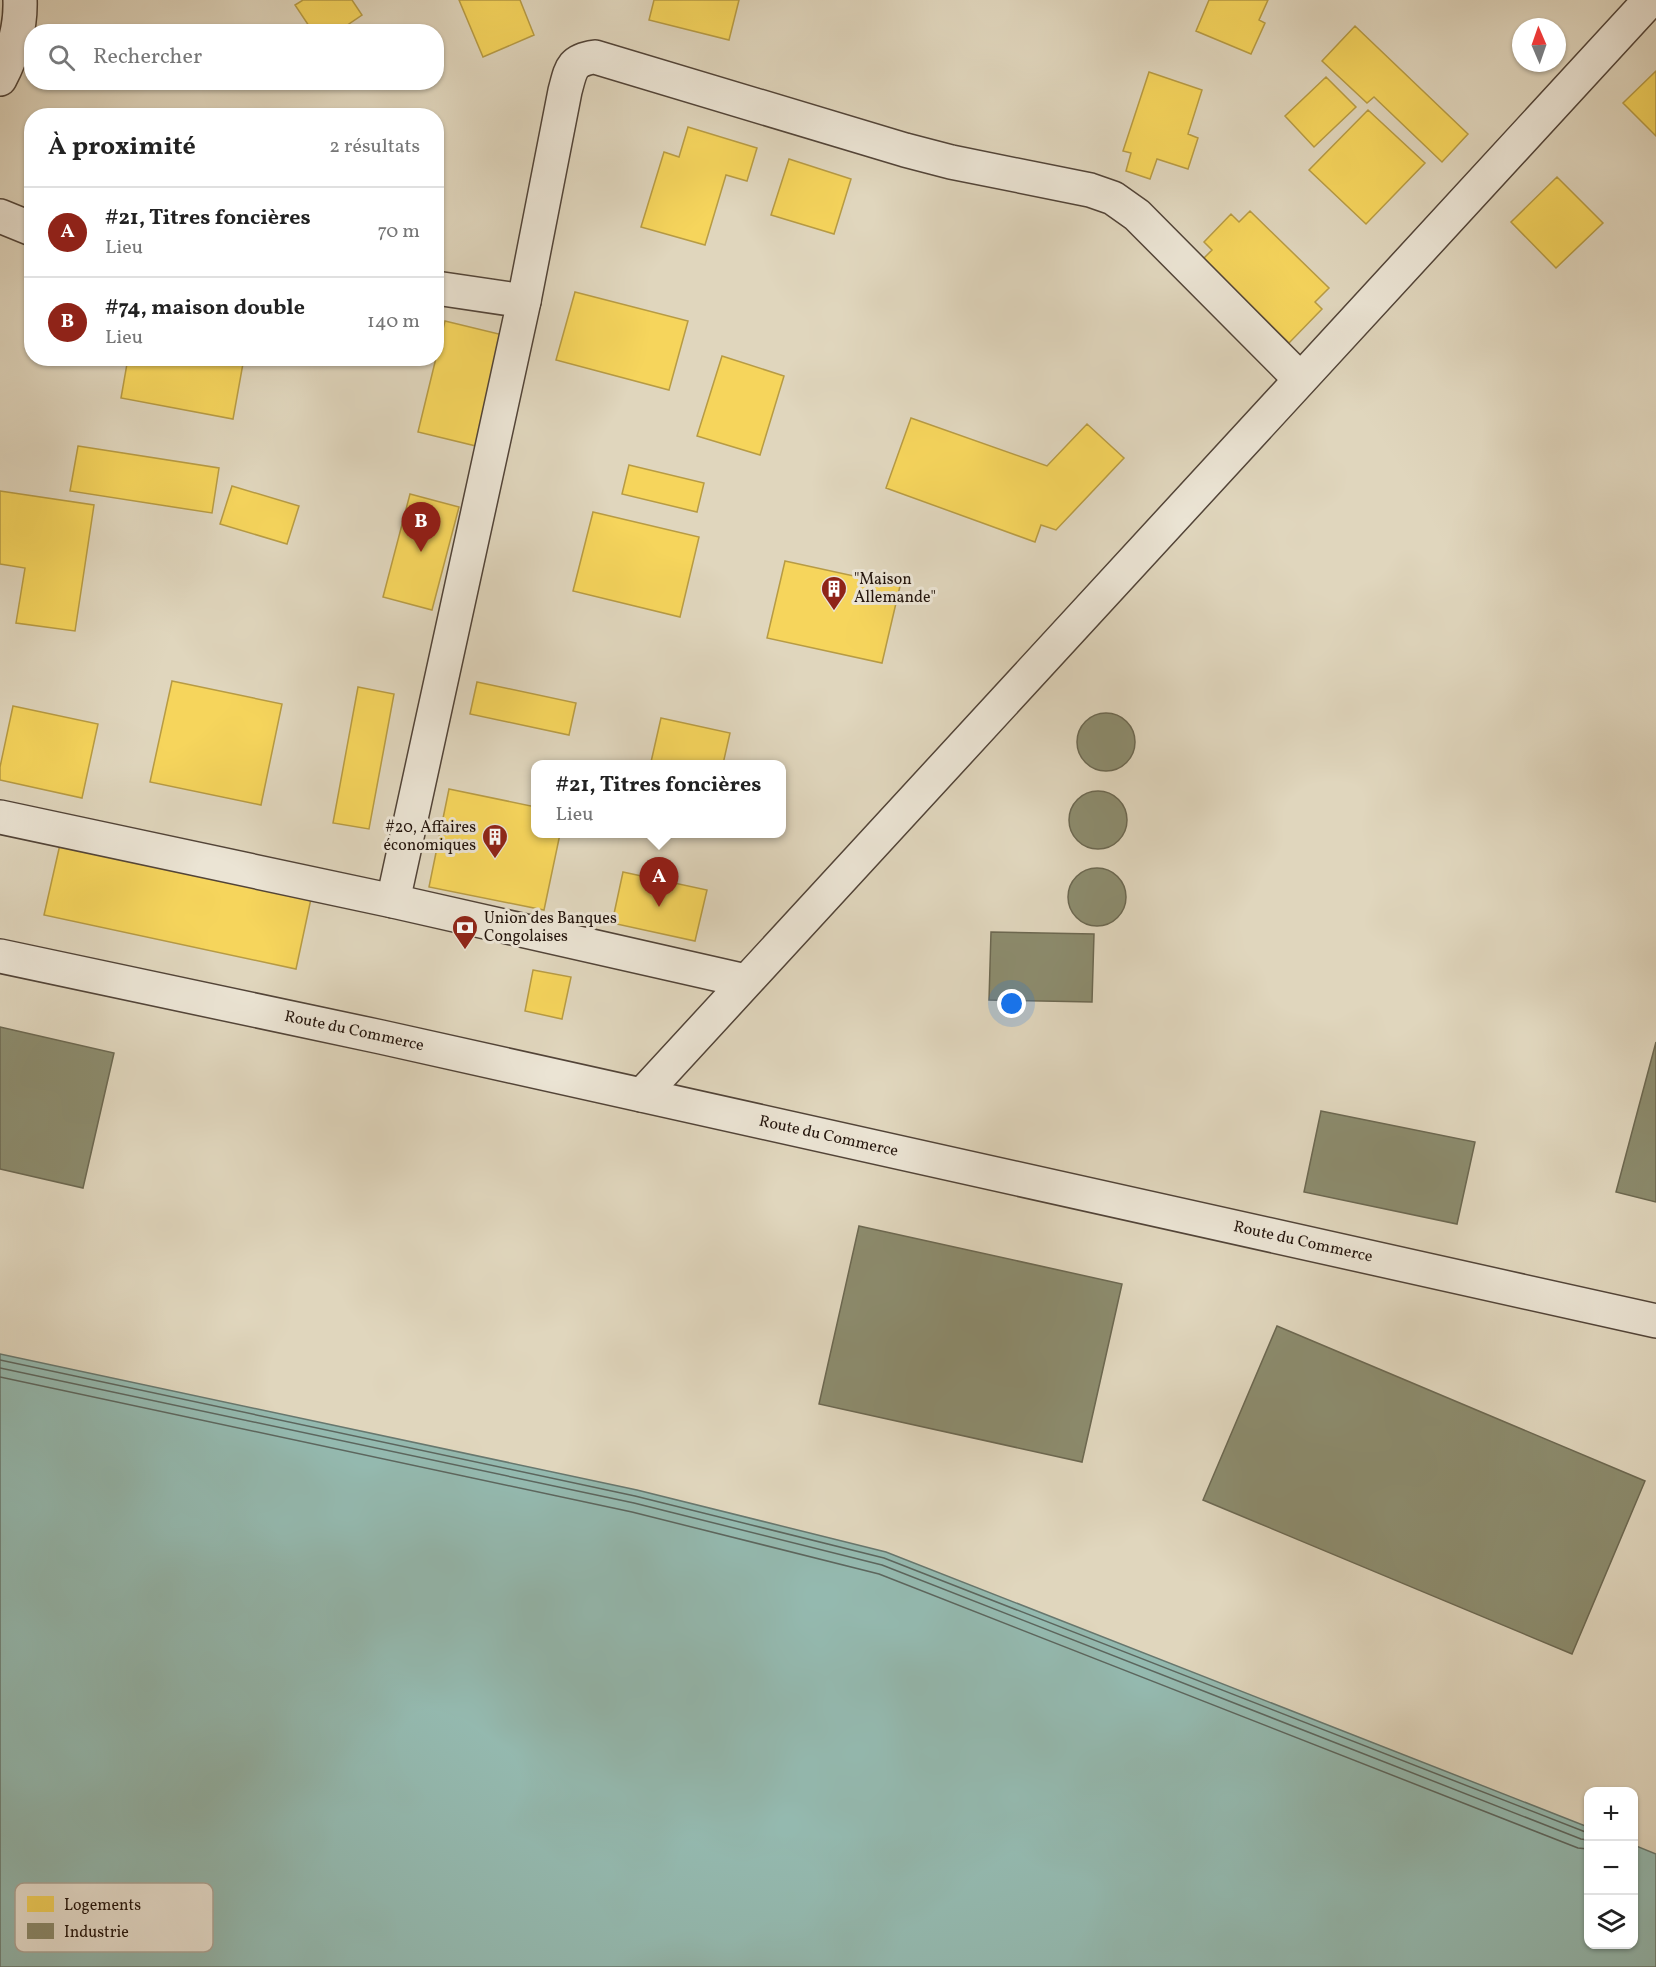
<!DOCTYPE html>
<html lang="fr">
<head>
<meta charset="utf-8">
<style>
  :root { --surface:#fff; --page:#f2f2f2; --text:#222; --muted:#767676; --line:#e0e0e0; --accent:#8f2418 }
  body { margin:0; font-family:Vollkorn,serif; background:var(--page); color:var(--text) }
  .controls { position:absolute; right:18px; bottom:18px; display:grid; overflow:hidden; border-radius:12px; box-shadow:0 2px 4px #0004 }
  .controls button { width:54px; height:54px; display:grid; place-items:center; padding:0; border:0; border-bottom:2px solid var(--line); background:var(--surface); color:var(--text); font:30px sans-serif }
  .compass { position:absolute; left:1512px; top:18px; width:54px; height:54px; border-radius:50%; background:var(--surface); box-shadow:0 2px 4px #0004; rotate:358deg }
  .you { position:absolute; left:1012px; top:1004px; width:21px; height:21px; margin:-15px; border:4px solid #fff; border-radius:50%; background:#1a73e8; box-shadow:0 0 0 9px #1a73e833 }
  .badge { display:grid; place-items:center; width:39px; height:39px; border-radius:50%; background:var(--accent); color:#fff; font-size:20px; font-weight:700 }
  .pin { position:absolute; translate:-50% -50px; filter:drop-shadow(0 2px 3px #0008) }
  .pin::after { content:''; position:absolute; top:32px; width:21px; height:18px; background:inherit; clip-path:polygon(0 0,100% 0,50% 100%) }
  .popup { position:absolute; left:531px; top:760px; width:255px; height:78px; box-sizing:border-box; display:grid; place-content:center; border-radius:12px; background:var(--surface); filter:drop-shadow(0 2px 4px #0005); font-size:20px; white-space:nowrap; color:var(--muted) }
  .popup b { font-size:22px; color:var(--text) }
  .popup::after { content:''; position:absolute; left:50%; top:100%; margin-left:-12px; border:12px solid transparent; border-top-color:var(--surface) }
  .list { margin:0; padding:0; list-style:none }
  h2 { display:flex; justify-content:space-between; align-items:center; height:78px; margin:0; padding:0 24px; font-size:26px }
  h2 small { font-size:20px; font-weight:400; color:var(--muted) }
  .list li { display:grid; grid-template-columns:39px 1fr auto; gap:18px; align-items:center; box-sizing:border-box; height:90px; padding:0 24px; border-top:2px solid var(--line) }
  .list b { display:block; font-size:22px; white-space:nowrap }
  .list p { margin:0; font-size:20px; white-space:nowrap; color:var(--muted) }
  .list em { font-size:20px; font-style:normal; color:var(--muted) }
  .icon { flex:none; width:33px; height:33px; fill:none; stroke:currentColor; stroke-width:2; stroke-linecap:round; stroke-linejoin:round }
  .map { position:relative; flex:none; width:1656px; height:1967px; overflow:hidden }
  .search { position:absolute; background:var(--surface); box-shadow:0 2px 4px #0004; left:24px; top:24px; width:420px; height:66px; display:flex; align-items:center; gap:15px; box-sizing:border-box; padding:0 21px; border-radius:24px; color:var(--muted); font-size:22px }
  .panel { position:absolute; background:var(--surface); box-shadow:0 2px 4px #0004; left:24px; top:108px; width:420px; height:258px; border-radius:24px }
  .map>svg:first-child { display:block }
  .water { fill:#94b9af; stroke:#67776e; stroke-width:1.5 }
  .homes { fill:#f6d55c; stroke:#b79b44; stroke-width:1.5 }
  .industry { fill:#8c8c6e; stroke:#6c6851; stroke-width:1.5 }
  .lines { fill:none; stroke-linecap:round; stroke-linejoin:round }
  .shore { stroke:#5c665e; stroke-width:1.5 }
  .minor-casing { stroke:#524438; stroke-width:36 }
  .minor { stroke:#ebe4d4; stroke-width:33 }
  .labels { text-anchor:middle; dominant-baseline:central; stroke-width:6; stroke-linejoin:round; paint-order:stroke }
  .poi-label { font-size:16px; fill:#23140c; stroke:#ebe4d4; text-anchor:start }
  .street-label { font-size:16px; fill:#23140c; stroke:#ebe4d4 }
  .key { fill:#ebe4d4; stroke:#afa698; stroke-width:1.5 }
  .key-label { font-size:16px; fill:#23140c }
</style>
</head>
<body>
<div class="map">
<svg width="1656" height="1967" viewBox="0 0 1656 1967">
  <rect width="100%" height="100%" fill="#e0d6bd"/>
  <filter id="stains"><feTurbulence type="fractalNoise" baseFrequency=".00333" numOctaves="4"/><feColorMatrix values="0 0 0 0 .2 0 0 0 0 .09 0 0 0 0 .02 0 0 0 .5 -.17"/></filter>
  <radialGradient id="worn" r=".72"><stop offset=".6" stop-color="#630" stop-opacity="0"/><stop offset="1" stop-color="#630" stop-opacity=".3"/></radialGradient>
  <path class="water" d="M0 1354 637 1490 886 1552 1588 1827V1944H1634V1845L1656 1854V1967H0Z"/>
  <path class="homes" d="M303 0H352L362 15 337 32H313L295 5Z
    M459 0H520L534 35 483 57Z
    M654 0H739L729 40 649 20Z
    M1209 0H1268L1259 20 1265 23 1251 54 1196 31Z
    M1355 26 1468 134 1442 162 1374 97 1367 103 1322 61Z
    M1656 71V136L1623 103Z
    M1149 72 1202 90 1188 134 1198 138 1188 169 1157 159 1150 179 1126 171 1131 153 1123 151Z
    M1326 77 1356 107 1314 147 1285 116Z
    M1368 110 1425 163 1366 224 1309 170Z
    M688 127 757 148 747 181 726 175 705 245 641 227 664 152 679 157Z
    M789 159 851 179 834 234 771 215Z
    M1557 177 1603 223 1556 268 1511 222Z
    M1250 211 1329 288 1315 302 1322 309 1289 343 1203 259 1212 250 1204 242 1231 214 1239 222Z
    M575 292 688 321 669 390 556 360Z
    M445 321 503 335 476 446 418 432Z
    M722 356 784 376 760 455 697 436Z
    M128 358H244L233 419 121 398Z
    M911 418 1047 466 1087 424 1124 458 1056 530 1041 525 1035 542 886 488Z
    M78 446 219 468 212 513 70 491Z
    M629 465 704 483 697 512 622 494Z
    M232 486 299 506 287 544 220 524Z
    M0 491 94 505 75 631 16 623 25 568 0 564Z
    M410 494 459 507 432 610 383 597Z
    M593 512 699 537 680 617 573 591Z
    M785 561 900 586 882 663 767 638Z
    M172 681 282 704 261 805 150 782Z
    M477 682 576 703 569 735 470 714Z
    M358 687 394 694 369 829 333 823Z
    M13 706 98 724 82 798 0 780V767Z
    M661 718 730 733 723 764H661L651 762Z
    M449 789 536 807V834H560L544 910 429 887Z
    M61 840 312 894 296 969 44 915Z
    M623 872 707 890 695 941 612 923Z
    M533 970 571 977 562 1019 525 1011Z"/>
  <path class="industry" d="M1077 742a29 29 0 1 1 58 0a29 29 0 1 1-58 0Z
    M1069 820a29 29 0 1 1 58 0a29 29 0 1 1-58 0Z
    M1068 897a29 29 0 1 1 58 0a29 29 0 1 1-58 0Z
    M991 932 1094 934 1092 1002 989 1000Z
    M0 1027 114 1053 83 1188 0 1169Z
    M1656 1042V1202L1616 1192Z
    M1321 1111 1475 1142 1457 1224 1304 1192Z
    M859 1226 1122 1284 1082 1462 819 1404Z
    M1277 1326 1645 1481 1572 1654 1203 1500Z"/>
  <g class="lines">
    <path class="shore" d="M0 1360 635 1496 884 1558 1588 1833
      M0 1368 634 1503 882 1565 1581 1839 1588 1840
      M0 1377 632 1512 879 1574 1578 1848 1588 1849"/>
    <defs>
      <g id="minor">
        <path d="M0 79C13 54 21 29 20 0"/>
        <path d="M0 216 32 229"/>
        <path d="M524 301 565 91C571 69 571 60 595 57L905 150 951 162 1090 190 1113 198 1137 215 1300 379"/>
        <path d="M0 817 393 901 746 981"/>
        <path d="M393 901 524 301 436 288"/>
        <path id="s1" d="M0 956 381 1037 1656 1321"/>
        <path d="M642 1095 1650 0"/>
      </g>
    </defs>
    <use href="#minor" class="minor-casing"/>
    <use href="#minor" class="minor"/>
  </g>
  <defs>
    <symbol id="building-pin" viewBox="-11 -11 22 30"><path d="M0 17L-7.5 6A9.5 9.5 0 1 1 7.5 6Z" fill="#8f2418" stroke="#ebe4d4"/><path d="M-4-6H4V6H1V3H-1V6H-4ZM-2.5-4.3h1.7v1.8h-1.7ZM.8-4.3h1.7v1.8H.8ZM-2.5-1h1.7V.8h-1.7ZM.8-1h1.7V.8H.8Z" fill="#fff"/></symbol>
    <symbol id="bank-pin" viewBox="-11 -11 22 30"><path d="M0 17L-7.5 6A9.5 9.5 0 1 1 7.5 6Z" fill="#8f2418" stroke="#ebe4d4"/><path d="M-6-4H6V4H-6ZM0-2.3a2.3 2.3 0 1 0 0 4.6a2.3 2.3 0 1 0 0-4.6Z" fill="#fff"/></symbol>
  </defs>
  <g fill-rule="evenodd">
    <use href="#building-pin" x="819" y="574" width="30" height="40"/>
    <use href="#building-pin" x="480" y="822" width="30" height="40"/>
    <use href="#bank-pin" x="450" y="913" width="30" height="40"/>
  </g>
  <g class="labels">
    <g class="poi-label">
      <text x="854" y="580">"Maison<tspan x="854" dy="18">Allemande"</tspan></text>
      <text x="476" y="828" text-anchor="end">#20, Affaires<tspan x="476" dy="18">économiques</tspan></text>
      <text x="484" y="919">Union des Banques<tspan x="484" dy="18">Congolaises</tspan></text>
    </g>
    <g class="street-label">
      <text stroke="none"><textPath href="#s1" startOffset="362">Route du Commerce</textPath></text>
      <text stroke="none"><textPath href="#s1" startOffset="848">Route du Commerce</textPath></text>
      <text stroke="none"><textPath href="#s1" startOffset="1334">Route du Commerce</textPath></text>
    </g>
  </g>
  <rect x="15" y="1883" width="198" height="69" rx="9" class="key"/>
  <rect x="27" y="1896" width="27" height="16" fill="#f6d55c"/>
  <rect x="27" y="1923" width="27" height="16" fill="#8c8c6e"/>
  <g class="key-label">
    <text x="64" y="1910">Logements</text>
    <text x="64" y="1937">Industrie</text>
  </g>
  <rect width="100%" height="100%" filter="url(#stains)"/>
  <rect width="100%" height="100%" fill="url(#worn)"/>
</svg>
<div class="controls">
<button>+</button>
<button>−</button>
<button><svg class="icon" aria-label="layers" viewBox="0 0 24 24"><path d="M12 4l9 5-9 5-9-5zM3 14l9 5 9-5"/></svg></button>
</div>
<svg class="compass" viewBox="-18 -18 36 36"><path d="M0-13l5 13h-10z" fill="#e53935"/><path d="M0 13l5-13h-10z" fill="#767676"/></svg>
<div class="you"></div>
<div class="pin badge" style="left:659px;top:907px">A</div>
<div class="popup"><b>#21, Titres foncières</b>Lieu</div>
<div class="pin badge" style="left:421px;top:552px">B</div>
<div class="search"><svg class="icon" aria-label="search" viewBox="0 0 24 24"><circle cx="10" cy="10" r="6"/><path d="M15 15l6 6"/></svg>Rechercher</div>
<section class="panel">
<h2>À proximité<small>2 résultats</small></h2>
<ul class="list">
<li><span class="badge">A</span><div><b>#21, Titres foncières</b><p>Lieu</p></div><em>70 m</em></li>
<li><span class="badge">B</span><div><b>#74, maison double</b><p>Lieu</p></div><em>140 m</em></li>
</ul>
</section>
</div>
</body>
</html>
